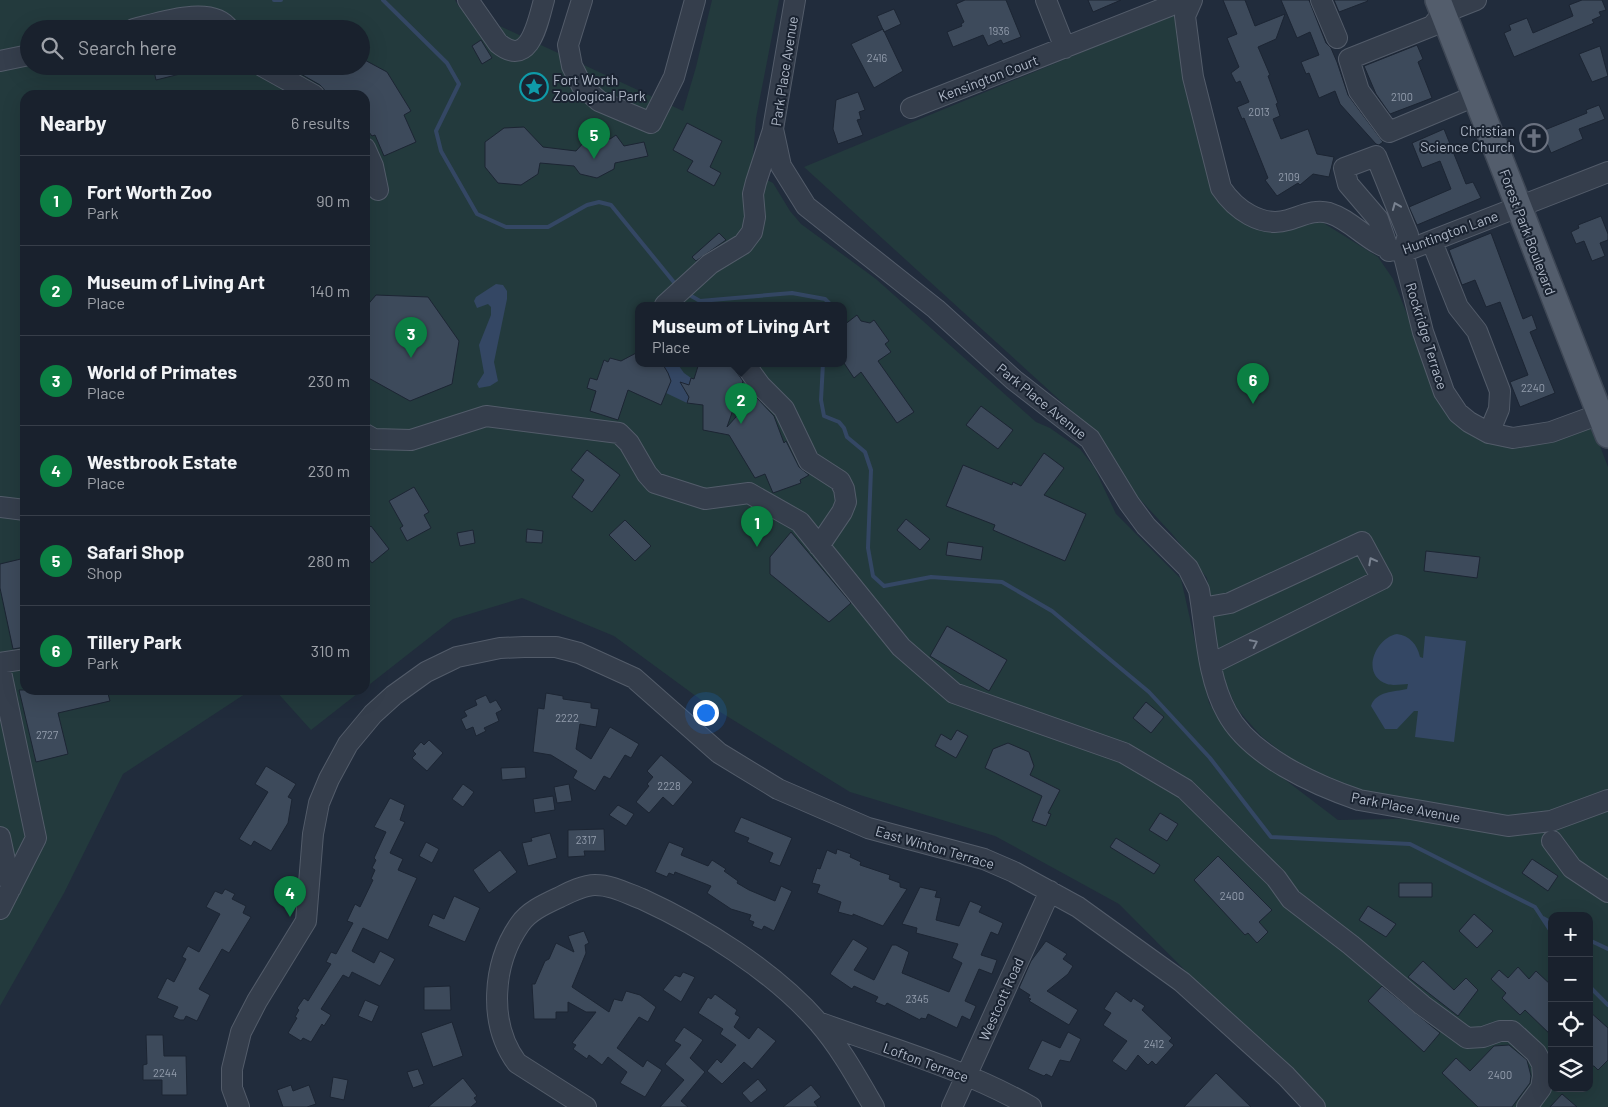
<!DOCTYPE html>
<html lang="en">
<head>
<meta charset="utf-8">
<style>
  :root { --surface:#19212d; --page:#262e39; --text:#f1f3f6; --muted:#9fa3aa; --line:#373e49; --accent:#0b8043 }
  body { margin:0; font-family:Barlow,sans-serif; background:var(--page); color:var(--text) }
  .controls { position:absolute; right:15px; bottom:15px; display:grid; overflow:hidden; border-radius:10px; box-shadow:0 5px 20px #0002 }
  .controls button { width:45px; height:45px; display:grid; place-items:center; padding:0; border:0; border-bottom:1px solid var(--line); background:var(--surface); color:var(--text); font:25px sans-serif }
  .you { position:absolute; left:705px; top:712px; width:18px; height:18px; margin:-12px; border:4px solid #fff; border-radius:50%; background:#1a73e8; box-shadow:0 0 0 8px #1a73e833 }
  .badge { display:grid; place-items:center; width:32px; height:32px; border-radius:50%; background:var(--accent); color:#fff; font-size:16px; font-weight:700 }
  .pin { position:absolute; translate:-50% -41px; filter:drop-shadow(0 1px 2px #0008) }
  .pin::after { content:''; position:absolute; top:26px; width:18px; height:15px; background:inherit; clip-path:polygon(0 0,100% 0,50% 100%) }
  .popup { position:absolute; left:635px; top:302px; width:212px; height:65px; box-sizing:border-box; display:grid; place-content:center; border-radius:10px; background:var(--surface); filter:drop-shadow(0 1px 4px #0005); font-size:16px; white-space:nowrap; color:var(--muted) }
  .popup b { font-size:19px; color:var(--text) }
  .popup::after { content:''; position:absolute; left:50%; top:100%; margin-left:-10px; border:10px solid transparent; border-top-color:var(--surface) }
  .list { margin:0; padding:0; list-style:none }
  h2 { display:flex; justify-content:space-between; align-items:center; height:65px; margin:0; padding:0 20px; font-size:21px }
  h2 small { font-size:16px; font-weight:400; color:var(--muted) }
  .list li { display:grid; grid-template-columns:32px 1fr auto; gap:15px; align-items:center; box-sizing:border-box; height:90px; padding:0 20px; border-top:1px solid var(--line) }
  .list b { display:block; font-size:19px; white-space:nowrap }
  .list p { margin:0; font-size:16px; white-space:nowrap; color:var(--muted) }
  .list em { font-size:16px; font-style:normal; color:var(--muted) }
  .icon { flex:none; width:28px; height:28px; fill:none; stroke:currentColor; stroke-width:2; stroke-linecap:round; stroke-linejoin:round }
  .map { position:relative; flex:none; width:1608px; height:1107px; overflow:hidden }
  .search { position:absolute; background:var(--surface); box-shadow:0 5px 20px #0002; left:20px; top:20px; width:350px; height:55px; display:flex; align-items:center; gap:12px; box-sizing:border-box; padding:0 18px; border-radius:28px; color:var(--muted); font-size:19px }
  .panel { position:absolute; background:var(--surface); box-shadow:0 5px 20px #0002; left:20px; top:90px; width:350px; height:605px; border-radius:15px }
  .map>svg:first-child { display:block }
  .green { fill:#233a3d; fill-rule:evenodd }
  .water { fill:#344764 }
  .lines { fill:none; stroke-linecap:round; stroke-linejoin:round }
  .stream { stroke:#344764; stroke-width:4 }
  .building { fill:#3d4a5b; stroke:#1c2533 }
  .minor-casing { stroke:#535c6a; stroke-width:22 }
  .major-casing { stroke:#3e4755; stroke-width:28 }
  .minor { stroke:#353e4c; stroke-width:20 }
  .major { stroke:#535d6c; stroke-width:25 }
  .oneway { stroke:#798290 }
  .labels { text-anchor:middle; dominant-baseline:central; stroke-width:4; stroke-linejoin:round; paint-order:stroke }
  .number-label { font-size:11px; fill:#939dad }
  .street-label { font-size:14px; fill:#b0b9c8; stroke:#1a2331 }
  .poi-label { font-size:14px; fill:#b0b9c8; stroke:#1a2331; text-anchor:start }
</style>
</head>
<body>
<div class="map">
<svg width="1608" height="1107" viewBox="0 0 1608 1107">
  <rect width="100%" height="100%" fill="#212c3c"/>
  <path class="green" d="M0 0H455L459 7 683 111 696 67 712 0H779L756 118 752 172 773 183 790 211 801 224 876 279 1036 422 1050 428 1080 449 1094 467 1116 514 1181 579 1209 703 1233 740 1338 820 1493 817 1356 789 1293 761 1261 736 1237 709 1218 666 1207 578 1173 535 1135 494 1087 425 804 167 1172 15 1178 19 1224 207C1260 242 1278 229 1322 222L1378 257 1393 279 1421 349 1482 435 1592 425 1608 467V1107H1321L1119 904 995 836 850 792 704 702 614 636 522 598 453 619 365 688V95H25V690H251L123 774 64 893 0 1006ZM29 29H361V66H29ZM638 305H844V363H638ZM1552 916H1589V1088H1552Z
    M275 690H362L311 730Z"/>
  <path class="water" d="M496 284 503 285 507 291V299L494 362 498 381 490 386 479 388 477 384 484 373 479 345 491 315V307L488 304 477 308 474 301 476 297Z
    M669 364 679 366 684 373 691 378 686 393 689 397 687 403 666 393 671 380 668 378 663 365Z
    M1397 634C1410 636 1417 644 1420 657L1423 658 1425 636 1466 641 1454 742 1415 737 1418 711H1414L1397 729H1385L1371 706C1376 691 1394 692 1407 689L1408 684C1402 684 1393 686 1387 684 1360 675 1375 638 1397 634Z"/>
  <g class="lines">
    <path class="stream" d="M274 0H281
      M383 0 447 63 459 84 436 131 441 151 477 214 506 227H548L587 205 599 202 611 205 677 286
      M686 293 700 301 792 293 825 299 831 305
      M823 363 821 400 824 416 839 422 844 428 847 437 865 452 871 470 868 548 873 576 884 586 931 577 1002 582 1052 611 1149 692 1210 758 1271 837 1410 844 1535 907 1552 933
      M1543 918 1552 923
      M1589 940 1608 949
      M1589 986 1608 1005"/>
  </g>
  <path class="building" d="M965 0H1006L1021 37 1003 44 1001 40 988 46 983 35 953 47 947 32 962 26 961 24 964 22 956 4Z
    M1088 0H1121L1093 12Z
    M1223 0H1245L1255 26 1285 14 1276 39 1258 47 1270 75 1268 76 1278 103 1276 104 1280 116 1273 119 1281 139 1308 129 1317 154 1334 157 1329 177 1313 174 1300 185 1298 183 1277 196 1265 180 1268 178 1244 118 1242 119 1237 107 1249 102 1240 81 1236 83 1231 73 1239 67 1227 38 1237 34Z
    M1281 0H1309L1326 43 1331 48 1337 62 1348 95 1383 142 1379 145 1376 144 1340 104 1335 91 1319 98 1309 73 1306 74 1301 62 1319 55 1310 32 1297 38Z
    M1334 0H1367L1368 1 1339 12Z
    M1582 0H1602L1606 10 1599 12 1601 16 1592 20 1594 23 1514 57 1504 33 1511 30 1509 25 1527 18 1533 33 1573 16 1569 5Z
    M894 9 901 24 884 32 877 16Z
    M883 29 903 71 874 88 851 44Z
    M481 40 492 58 482 64 472 46Z
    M1417 45 1423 59 1418 62 1432 98 1390 114 1376 94 1364 66Z
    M1600 46 1608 76 1592 82 1579 54Z
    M361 58 387 72 411 111 404 115 416 142 384 156 375 135 372 136 365 127V95H329L320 85 287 66H361Z
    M153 66H196V70L156 80Z
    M858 92 865 110 859 112 861 119 857 120 863 135 838 144 833 129 836 100Z
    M1599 105 1605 119 1579 129 1583 139 1551 153 1542 131 1587 113 1586 110Z
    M687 123 722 141 710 167 721 173 714 186 687 171 693 161 673 150Z
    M524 127 543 147 576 151 585 141 593 137 610 139 616 135 624 146 644 142 648 156 615 163 614 169 597 178 580 174 574 166 540 163 538 174 521 185 498 183 485 167V142L504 128Z
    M1444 129 1466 184 1473 182 1481 198 1417 225 1409 207 1451 189 1440 161 1422 168 1412 143Z
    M1601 216 1608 234V240L1600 243 1605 256 1592 261 1584 241 1576 244 1571 232 1579 228 1578 225Z
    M719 233 726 240 696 261 692 257Z
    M1491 233 1523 319 1532 315 1537 329 1530 332 1555 393 1520 407 1510 382 1528 375 1500 302 1486 307 1475 280 1462 285 1449 250Z
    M376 295 428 297 459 341 452 384 410 401 365 376V308Z
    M857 315 861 321 870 323 874 320 889 341 885 344 891 352 878 361 914 412 897 423 861 372 854 378 844 363V325Z
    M638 352V363H662L668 373 671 381 661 405 628 390 618 420 590 411 596 391 587 388 590 378 597 380 604 360 608 362 610 358 621 361Z
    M699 363H720L733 367 743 381 727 427 753 398H757L774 416 784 443 786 441 799 467 809 475 800 480 801 483 773 493 765 474 755 478 729 435 703 430V405L687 403 689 397 680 382 689 385 691 378 694 379Z
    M981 406 1013 430 998 449 966 425Z
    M587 450 620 475 592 512 572 497 584 480 571 470Z
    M1044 453 1064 468 1044 495 1086 514 1065 561 993 530 995 525 946 506 963 465 1012 485 1013 482 1021 486Z
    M414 487 429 512 424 515 431 528 407 541 400 528 403 526 389 501Z
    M906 519 930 539 920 550 897 530Z
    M625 520 651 546 635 561 609 535Z
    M371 526 389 549 372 563 365 554V531Z
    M527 529 543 531 542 543 526 542Z
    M473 530 475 543 460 546 457 533Z
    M791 532 851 603 829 622 770 574V557Z
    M948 542 983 547 981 560 946 555Z
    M1426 551 1480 557 1477 578 1424 571Z
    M25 558V647L13 649 0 588V564Z
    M947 626 1007 660 989 691 930 656Z
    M19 690H107L110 701 58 713 68 754 36 762Z
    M546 693 563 696V699L591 703V708L599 709 596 727 580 724 576 749 591 759 610 727 639 744 631 758 625 755 610 779 604 776 595 791 573 778 577 771 551 755 533 752 538 708 544 709Z
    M486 695 490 703 496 700 502 710 496 713 499 721 484 728 486 731 476 736 473 727 466 730 461 719 467 716 464 711 477 705 475 700Z
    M1146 702 1164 717 1151 733 1133 718Z
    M957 730 968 736 956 758 935 746 941 734 951 740Z
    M429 740 443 753 427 771 412 758 416 754 413 751 421 742 424 745Z
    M1008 743 1029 752 1034 766 1030 775 1060 790 1048 813 1051 814 1046 826 1032 821 1042 796 985 768 993 749Z
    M661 755 693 782 673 806 663 797 649 813 636 802 649 786 647 784 653 777 647 771Z
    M266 766 296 784 288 797 292 799 288 823 271 851 254 841 251 846 239 839 268 792 255 784Z
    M525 767 526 778 502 780 501 768Z
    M463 784 474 792 463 807 452 799Z
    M569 784 572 801 557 803 554 787Z
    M553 796 555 810 535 813 533 799Z
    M390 798 405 805 400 820 405 822 390 853 403 859 398 870 417 878 388 940 363 928 352 951 374 963 380 951 395 959 380 986 352 972 349 978 343 975 321 1009 331 1015 324 1026 322 1024 311 1042 303 1038 301 1041 288 1033 297 1018 295 1017 299 1010 297 1008 304 998 308 1001 331 964 326 962 331 952 336 954 353 923 347 921 355 904 360 907 373 880 371 879 375 870 372 868 376 860 374 858 386 832 374 827Z
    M618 805 634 814 626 826 609 815Z
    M1160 813 1178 824 1167 841 1149 830Z
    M741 817 792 838 780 866 769 862 773 853 747 842 749 838 734 832Z
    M604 829 605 851H584L585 856 568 857V830Z
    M550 833 557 858 528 866 522 843 532 841 531 838Z
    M1116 838 1160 865 1154 874 1110 847Z
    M426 842 439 849 432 863 419 856Z
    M669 842 684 848 681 855 708 866 712 860 726 869 724 871 738 881 737 883 749 890 775 901 781 886 792 891 774 931 764 926 762 930 752 926 754 922 749 920 751 915 731 909 707 893 711 886 675 872 674 875 669 873 667 877 655 872Z
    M837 849 851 854 850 857 861 862 860 865 890 875 889 879 900 883V887L907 889 883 926 853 914V916L838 912 841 902 817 893 820 885 812 883 817 868 820 869 827 850 836 854Z
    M500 850 517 872 489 893 473 870Z
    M1218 856 1272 910 1259 922 1268 932 1257 943 1248 933 1245 935 1194 880Z
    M1532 859 1558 876 1548 891 1522 873Z
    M1399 883H1432V897H1399Z
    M920 887 937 891 935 897 941 898 936 920 959 926 970 901 982 906 979 912 1003 923 998 935 991 932 981 955 997 960 992 974 979 969 965 1001 976 1006 970 1020 962 1016 957 1028 928 1014 926 1019 921 1018 920 1020 887 1003 885 1006 875 1002 878 997 854 986 852 989 830 974 853 939 868 948 854 970 874 980 892 945H896L909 952 902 973 949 992 962 963 952 958 958 944 916 933 917 928 902 924Z
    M225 889 235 894 232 899 246 906 243 913 251 917 229 953 222 949 199 989 210 995 197 1021 186 1016 184 1020H180L173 1017 178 1007 157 998 167 978 174 982 186 959 182 957 188 946 199 952 220 914 206 907 215 891 222 894Z
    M454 896 480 908 465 942 428 926 433 914 444 919Z
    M1368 906 1396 924 1386 937 1359 920Z
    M1474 914 1493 931 1477 948 1459 931Z
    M584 931 589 943 585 945 586 953 572 987 609 1012 614 999 622 1001 626 991 640 995 656 1007 648 1022 639 1017 617 1048 643 1067 647 1060 662 1070 645 1097 620 1083 627 1072 608 1057 602 1065 589 1055 587 1059 573 1049 576 1045 572 1043 596 1012H586L568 1002V1012H556V1019H534L532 984H535L545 961 549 959 556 943 574 952 568 936Z
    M1046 941 1067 954 1063 959 1073 966 1068 974 1047 991 1078 1010 1069 1025 1029 1001 1031 999 1028 998 1030 995 1019 988 1031 961Z
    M1423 961 1454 990 1466 978 1478 990 1458 1016 1408 977Z
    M1518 967 1529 979 1536 971 1552 986V1036L1525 1010 1520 1015 1502 998 1506 993 1491 979 1499 970 1508 978Z
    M683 972 695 977 681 1002 663 990 675 975 680 977Z
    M450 986 451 1010H424V987Z
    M1382 986 1440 1033 1424 1052 1368 1001Z
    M1116 991 1131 1002 1133 998 1145 1006 1142 1010 1172 1038 1169 1041 1174 1045 1156 1065 1152 1061 1148 1065 1138 1055 1126 1071 1112 1061 1127 1041 1103 1025 1111 1013 1104 1009Z
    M715 994 737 1010 735 1014 740 1017 734 1027 749 1039 758 1027 776 1041 752 1069 744 1062 722 1084 707 1071 717 1059 721 1063 736 1045 720 1034 723 1029 698 1013 708 997 711 999Z
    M365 1000 379 1006 372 1022 358 1016Z
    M1589 1011 1608 1028V1060L1598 1070 1594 1066H1589Z
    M452 1022 463 1056 433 1067 421 1033Z
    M684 1027 703 1040 690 1058 705 1072 681 1101 688 1107H660L684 1080 665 1064 681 1045 674 1041Z
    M1068 1032 1081 1039 1070 1062 1060 1060 1052 1077 1046 1074 1044 1076 1028 1069 1042 1040 1060 1048Z
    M146 1035H163L164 1056H186L187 1095H162V1080H143V1065L147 1064Z
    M1509 1045 1527 1060 1531 1076 1530 1083 1512 1107H1478L1442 1073 1456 1058 1470 1071 1494 1046Z
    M418 1069 424 1084 413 1088 407 1072Z
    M1216 1073 1251 1107H1184Z
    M333 1077 348 1080 344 1100 330 1097Z
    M463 1078 477 1096 474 1098 477 1102 471 1107H428Z
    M758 1079 767 1090 751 1103 742 1093Z
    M291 1085 293 1091 309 1085 316 1104 307 1107H283L277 1090Z
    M811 1085 821 1097 814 1102 818 1107H783Z
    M1562 1094 1577 1107H1550Z"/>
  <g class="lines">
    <defs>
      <path id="minor" d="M468 0 498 43C530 70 538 21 544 0
        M582 0 568 45 572 66 582 86 599 101 651 123 674 77 695 0
        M795 0 773 129 781 166 806 206 936 309 1014 380 1090 439 1129 503 1146 526 1188 568 1199 590C1206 630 1207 677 1227 713 1250 756 1315 785 1359 800L1508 826 1551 821 1608 800
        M1046 0 1065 48
        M1192 0 1185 16 1193 77 1221 188C1235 209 1261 228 1288 220 1302 216 1314 209 1329 213 1355 221 1371 248 1403 252L1608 172
        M1321 0 1337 38
        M134 29C159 23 212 4 229 29
        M0 61 29 55
        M262 66 314 95
        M1475 96 1389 132 1359 91 1349 59 1432 26 1443 13 1476 0
        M911 108 1172 5 1179 0
        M365 148 373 166 378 190
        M1432 242 1458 307 1477 331 1500 391 1499 409 1489 433
        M1389 251 1378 219 1348 184 1344 168 1376 156 1408 235 1403 252 1423 332 1444 392 1458 413 1469 422 1489 433 1513 438 1551 432 1600 414
        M665 305 710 264 743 244 752 232 755 217 753 194 756 182 773 130
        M744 363 760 385 784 409 809 461 840 481 844 489 846 502 842 512 819 546
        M365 434 374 439 411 440 486 416 619 433 629 443 647 474 655 483 705 499 749 493 800 522 901 647 954 693 1124 753 1185 789 1276 878 1291 899 1351 945 1422 1005 1467 1038 1483 1037 1500 1031H1512L1536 1053 1542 1064 1543 1076 1541 1088 1527 1107
        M0 507 25 510
        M1202 608 1230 603 1362 542 1382 579 1211 664
        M0 663 25 659
        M0 667 36 838 0 909
        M0 837 11 888
        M1552 841 1572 868 1608 892
        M818 1022C889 1048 965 1069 1031 1107
        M239 1107 232 1088V1069L241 1032 257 1001 306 921 313 834 319 803 329 779 348 744 373 714 394 695 426 672 457 657 500 648 524 647H556L579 653 634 678 719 753 778 789 868 828 984 859 1014 872 1078 907 1182 982 1286 1076 1315 1107
        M586 1107 517 1063C488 1024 492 964 520 924 529 911 545 904 560 897 570 892 584 885 595 885 612 885 626 893 642 899 703 927 773 971 818 1022 840 1047 857 1078 874 1107
        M952 1107 1050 891"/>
      <path id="major" d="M1438 0 1608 435"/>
    </defs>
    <use href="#minor" class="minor-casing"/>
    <use href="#major" class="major-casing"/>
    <use href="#minor" class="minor"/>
    <use href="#major" class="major"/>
  </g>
  <defs><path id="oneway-chevron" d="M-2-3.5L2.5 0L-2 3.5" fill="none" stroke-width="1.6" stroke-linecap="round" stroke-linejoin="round" transform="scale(1.25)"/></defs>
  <g class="oneway">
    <use href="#oneway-chevron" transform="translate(1396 206) rotate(-112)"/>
    <use href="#oneway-chevron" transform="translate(1372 561) rotate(-118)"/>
    <use href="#oneway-chevron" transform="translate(1254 643) rotate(-26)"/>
  </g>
  <defs>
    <symbol id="sight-ring" viewBox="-11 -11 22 22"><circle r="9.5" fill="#1a2331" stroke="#0f9aa8" stroke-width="1.5"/><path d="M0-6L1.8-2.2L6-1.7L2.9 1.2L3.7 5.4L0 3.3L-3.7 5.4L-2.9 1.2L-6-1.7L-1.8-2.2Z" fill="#0f9aa8"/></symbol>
    <symbol id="church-ring" viewBox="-11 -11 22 22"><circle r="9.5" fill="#1a2331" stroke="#6b7280" stroke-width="1.5"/><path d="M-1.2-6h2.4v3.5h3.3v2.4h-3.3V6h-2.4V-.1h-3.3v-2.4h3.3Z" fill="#6b7280"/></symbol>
  </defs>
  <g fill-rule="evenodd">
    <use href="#sight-ring" x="518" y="71" width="32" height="32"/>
    <use href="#church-ring" x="1518" y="122" width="32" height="32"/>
  </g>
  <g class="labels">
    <g class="number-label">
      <text x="999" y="30">1936</text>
      <text x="877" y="57">2416</text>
      <text x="1402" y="96">2100</text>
      <text x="1259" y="111">2013</text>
      <text x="1289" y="176">2109</text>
      <text x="1533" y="387">2240</text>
      <text x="567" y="717">2222</text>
      <text x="47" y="734">2727</text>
      <text x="669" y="785">2228</text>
      <text x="586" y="839">2317</text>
      <text x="1232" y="895">2400</text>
      <text x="917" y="998">2345</text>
      <text x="1154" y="1043">2412</text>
      <text x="165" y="1072">2244</text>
      <text x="1500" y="1074">2400</text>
    </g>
    <g class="street-label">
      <text transform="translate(784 71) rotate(-81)">Park Place Avenue</text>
      <text transform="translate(988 78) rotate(-21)">Kensington Court</text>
      <text transform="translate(1450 232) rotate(-20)">Huntington Lane</text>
      <text transform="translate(1528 232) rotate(69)">Forest Park Boulevard</text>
      <text transform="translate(1427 336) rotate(73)">Rockridge Terrace</text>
      <text transform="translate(1042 401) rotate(39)">Park Place Avenue</text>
      <text transform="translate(1406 807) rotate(11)">Park Place Avenue</text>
      <text transform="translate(935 847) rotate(16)">East Winton Terrace</text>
      <text transform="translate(1001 999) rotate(-66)">Westcott Road</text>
      <text transform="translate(926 1062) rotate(20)">Lofton Terrace</text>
    </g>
    <g class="poi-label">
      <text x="553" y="79">Fort Worth<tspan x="553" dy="16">Zoological Park</tspan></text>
      <text x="1515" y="130" text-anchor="end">Christian<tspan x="1515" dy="16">Science Church</tspan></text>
    </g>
  </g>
</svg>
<div class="controls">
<button>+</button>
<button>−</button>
<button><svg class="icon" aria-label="locate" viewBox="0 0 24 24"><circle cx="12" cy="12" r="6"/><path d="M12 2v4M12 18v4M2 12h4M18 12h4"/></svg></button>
<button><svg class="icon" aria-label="layers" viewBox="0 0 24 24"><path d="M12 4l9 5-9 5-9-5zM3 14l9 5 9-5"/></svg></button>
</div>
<div class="you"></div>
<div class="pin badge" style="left:757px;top:547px">1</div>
<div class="pin badge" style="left:741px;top:424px">2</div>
<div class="popup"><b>Museum of Living Art</b>Place</div>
<div class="pin badge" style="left:411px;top:358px">3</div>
<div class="pin badge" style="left:290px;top:917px">4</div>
<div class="pin badge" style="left:594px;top:159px">5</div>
<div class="pin badge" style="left:1253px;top:404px">6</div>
<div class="search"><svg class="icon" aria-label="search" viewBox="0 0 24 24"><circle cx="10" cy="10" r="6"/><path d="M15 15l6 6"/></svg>Search here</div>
<section class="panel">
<h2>Nearby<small>6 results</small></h2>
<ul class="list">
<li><span class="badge">1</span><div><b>Fort Worth Zoo</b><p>Park</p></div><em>90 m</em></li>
<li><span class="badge">2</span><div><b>Museum of Living Art</b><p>Place</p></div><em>140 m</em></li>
<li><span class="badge">3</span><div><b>World of Primates</b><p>Place</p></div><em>230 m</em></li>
<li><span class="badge">4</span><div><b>Westbrook Estate</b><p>Place</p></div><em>230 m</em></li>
<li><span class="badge">5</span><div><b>Safari Shop</b><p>Shop</p></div><em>280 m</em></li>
<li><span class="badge">6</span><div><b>Tillery Park</b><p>Park</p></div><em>310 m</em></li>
</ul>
</section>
</div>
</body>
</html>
